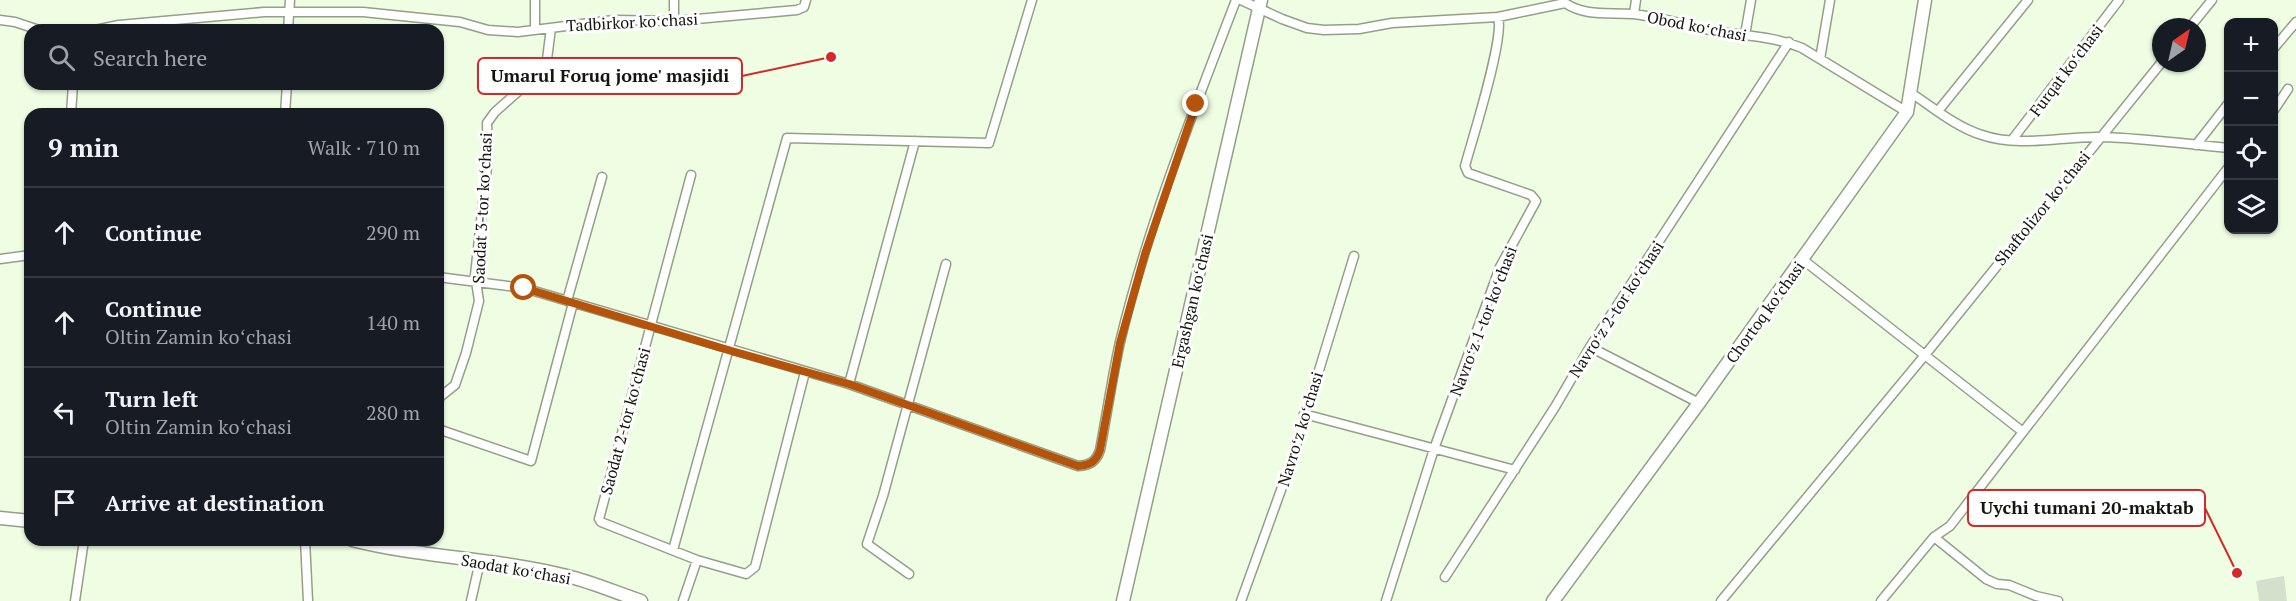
<!DOCTYPE html>
<html lang="en">
<head>
<meta charset="utf-8">
<style>
  :root { --surface:#171b24; --page:#20242c; --text:#f1f3f6; --muted:#9ea1a6; --line:#363941 }
  body { margin:0; font-family:"PT Serif",serif; background:var(--page); color:var(--text) }
  .controls { position:absolute; right:18px; top:18px; display:grid; overflow:hidden; border-radius:12px; box-shadow:0 2px 4px #0004 }
  .controls button { width:54px; height:54px; display:grid; place-items:center; padding:0; border:0; border-bottom:2px solid var(--line); background:var(--surface); color:var(--text); font:30px sans-serif }
  .compass { position:absolute; left:2152px; top:18px; width:54px; height:54px; border-radius:50%; background:var(--surface); box-shadow:0 2px 4px #0004; rotate:34deg }
  .stop { position:absolute; width:18px; height:18px; margin:-14px; border:4px solid #b45309; border-radius:50%; background:#fff }
  .stop.end { background:#b45309; border-color:#fff; box-shadow:0 2px 6px #0008 }
  .list { margin:0; padding:0; list-style:none }
  h2 { display:flex; justify-content:space-between; align-items:center; height:78px; margin:0; padding:0 24px; font-size:26px }
  h2 small { font-size:20px; font-weight:400; color:var(--muted) }
  .list li { display:grid; grid-template-columns:39px 1fr auto; gap:18px; align-items:center; box-sizing:border-box; height:90px; padding:0 24px; border-top:2px solid var(--line) }
  .list b { display:block; font-size:22px; white-space:nowrap }
  .list p { margin:0; font-size:20px; white-space:nowrap; color:var(--muted) }
  .list em { font-size:20px; font-style:normal; color:var(--muted) }
  .icon { flex:none; width:33px; height:33px; fill:none; stroke:currentColor; stroke-width:2; stroke-linecap:round; stroke-linejoin:round }
  .map { position:relative; flex:none; width:2296px; height:601px; overflow:hidden }
  .search { position:absolute; background:var(--surface); box-shadow:0 2px 4px #0004; left:24px; top:24px; width:420px; height:66px; display:flex; align-items:center; gap:15px; box-sizing:border-box; padding:0 21px; border-radius:18px; color:var(--muted); font-size:22px }
  .panel { position:absolute; background:var(--surface); box-shadow:0 2px 4px #0004; left:24px; top:108px; width:420px; height:438px; border-radius:18px }
  .map>svg:first-child { display:block }
  .green { fill:#d5e0cc }
  .lines { fill:none; stroke-linecap:round; stroke-linejoin:round }
  .street-casing { stroke:#93a087; stroke-width:11 }
  .secondary-casing { stroke:#93a087; stroke-width:15 }
  .street { stroke:#fff; stroke-width:8 }
  .secondary { stroke:#fff; stroke-width:12 }
  .route { stroke:#b45309; stroke-width:8 }
  .labels { text-anchor:middle; dominant-baseline:central; stroke-width:6; stroke-linejoin:round; paint-order:stroke }
  .street-label { font-size:16px; fill:#12160d; stroke:#fff }
  .leader { fill:none; stroke:#d62828; stroke-width:2 }
  .callout-dot { fill:#d62828; stroke:#fff; stroke-width:2 }
  .callout { fill:#fff; stroke:#d62828; stroke-width:2 }
  .callout-label { font-size:18px; text-anchor:middle; font-weight:bold; fill:#12160d }
</style>
</head>
<body>
<div class="map">
<svg width="2296" height="601" viewBox="0 0 2296 601">
  <rect width="100%" height="100%" fill="#effee3"/>
  <path class="green" d="M2284 576 2287 601H2259L2256 581Z"/>
  <g class="lines">
    <defs>
      <path id="street" d="M535 0V30
        M674 0V21
        M1241 0 1282 19 1307 28 1324 30 1359 29 1392 23 1498 17 1565 3C1586 17 1609 12 1633 14 1660 17 1688 26 1715 31 1744 36 1774 36 1802 48L1907 112
        M1634 14 1636 0
        M0 20 15 22 39 30
        M2190 27 2212 0
        M95 30 119 25 264 12H363L460 22 488 30 518 32 614 20 674 21 797 10 804 7 806 0
        M288 30 290 0
        M1745 35 1751 0
        M2274 48 2296 22
        M1820 59 1830 0
        M1911 93C1934 108 1956 127 1982 135 2020 148 2062 136 2101 137 2143 138 2186 144 2228 148
        M2274 110 2288 89
        M1938 111 2028 0
        M71 114 73 84
        M285 114 287 84
        M2012 140 2119 0
        M2196 145 2228 104
        M691 175 599 519 601 522 697 560 746 574 755 567 805 372
        M0 259 30 255
        M1802 259 2023 432
        M438 277 524 288 849 384 1078 466C1090 465 1096 462 1100 450 1107 414 1112 378 1120 342 1148 225 1193 112 1236 0
        M567 301 602 177
        M1590 347 1699 403
        M849 384 915 141
        M438 403 440 397 455 385 466 353 479 301 475 275 488 158 487 123 495 112 546 67 551 28
        M1304 414 1515 470
        M438 429 531 461 573 303
        M1934 537 1986 579 1997 584 2009 585 2036 596 2058 601
        M305 540 308 601
        M673 550 787 138 989 143 1032 0
        M909 574 867 544 883 496 946 264
        M1445 577 1555 407 1590 347 1789 42
        M75 601 84 540
        M471 601 480 561
        M683 601 697 560
        M1241 601 1290 465 1354 256
        M1386 601 1434 449 1500 267 1536 201 1531 195 1468 173 1465 166C1472 140 1505 37 1498 17
        M1721 601 1925 355 2161 63
        M1881 601 1934 537 1950 526 2228 168"/>
      <path id="secondary" d="M0 518 30 521
        M352 540C423 558 496 558 567 576 592 582 617 593 641 601
        M1123 601 1261 0
        M1553 601 1699 403 1907 112 1925 0"/>
    </defs>
    <use href="#street" class="street-casing"/>
    <use href="#secondary" class="secondary-casing"/>
    <use href="#street" class="street"/>
    <use href="#secondary" class="secondary"/>
  </g>
  <g class="lines">
    <path class="route" d="M524 288 728 350 849 384 1078 466C1090 465 1096 462 1100 450L1120 343 1145 254 1196 104"/>
  </g>
  <g class="labels">
    <g class="street-label">
      <text transform="translate(632 22) rotate(-3)">Tadbirkor koʻchasi</text>
      <text transform="translate(1697 26) rotate(11)">Obod koʻchasi</text>
      <text transform="translate(2066 70) rotate(-53)">Furqat koʻchasi</text>
      <text transform="translate(482 208) rotate(-87)">Saodat 3-tor koʻchasi</text>
      <text transform="translate(2042 208) rotate(-51)">Shaftolizor koʻchasi</text>
      <text transform="translate(1192 301) rotate(-77)">Ergashgan koʻchasi</text>
      <text transform="translate(1616 309) rotate(-57)">Navroʻz 2-tor koʻchasi</text>
      <text transform="translate(1765 312) rotate(-54)">Chortoq koʻchasi</text>
      <text transform="translate(1483 321) rotate(-69)">Navroʻz 1-tor koʻchasi</text>
      <text transform="translate(625 421) rotate(-75)">Saodat 2-tor koʻchasi</text>
      <text transform="translate(1300 429) rotate(-73)">Navroʻz koʻchasi</text>
      <text transform="translate(516 569) rotate(10)">Saodat koʻchasi</text>
    </g>
  </g>
  <path class="leader" d="M831 57L742 76M2237 573L2205 508"/>
  <g class="callout-dot">
    <circle cx="831" cy="57" r="6"/>
    <circle cx="2237" cy="573" r="6"/>
  </g>
  <g class="callout">
    <rect x="478" y="58" width="264" height="36" rx="6"/>
    <rect x="1968" y="490" width="237" height="36" rx="6"/>
  </g>
  <g class="callout-label">
    <text x="610" y="82">Umarul Foruq jome' masjidi</text>
    <text x="2087" y="514">Uychi tumani 20-maktab</text>
  </g>
</svg>
<div class="controls">
<button>+</button>
<button>−</button>
<button><svg class="icon" aria-label="locate" viewBox="0 0 24 24"><circle cx="12" cy="12" r="6"/><path d="M12 2v4M12 18v4M2 12h4M18 12h4"/></svg></button>
<button><svg class="icon" aria-label="layers" viewBox="0 0 24 24"><path d="M12 4l9 5-9 5-9-5zM3 14l9 5 9-5"/></svg></button>
</div>
<svg class="compass" viewBox="-18 -18 36 36"><path d="M0-13l5 13h-10z" fill="#e53935"/><path d="M0 13l5-13h-10z" fill="#9ea1a6"/></svg>
<div class="stop" style="left:524px;top:288px"></div>
<div class="stop end" style="left:1196px;top:104px"></div>
<div class="search"><svg class="icon" aria-label="search" viewBox="0 0 24 24"><circle cx="10" cy="10" r="6"/><path d="M15 15l6 6"/></svg>Search here</div>
<section class="panel">
<h2>9 min<small>Walk · 710 m</small></h2>
<ul class="list">
<li><svg class="icon" aria-label="ahead" viewBox="0 0 24 24"><path d="M12 20V5M6 11l6-6 6 6"/></svg><div><b>Continue</b></div><em>290 m</em></li>
<li><svg class="icon" aria-label="ahead" viewBox="0 0 24 24"><path d="M12 20V5M6 11l6-6 6 6"/></svg><div><b>Continue</b><p>Oltin Zamin koʻchasi</p></div><em>140 m</em></li>
<li><svg class="icon" aria-label="left" viewBox="0 0 24 24"><path d="M17 20v-9H6M10 6l-5 5 5 5"/></svg><div><b>Turn left</b><p>Oltin Zamin koʻchasi</p></div><em>280 m</em></li>
<li><svg class="icon" aria-label="arrive" viewBox="0 0 24 24"><path d="M6 21V4h12l-3 4 3 4H6"/></svg><div><b>Arrive at destination</b></div></li>
</ul>
</section>
</div>
</body>
</html>
